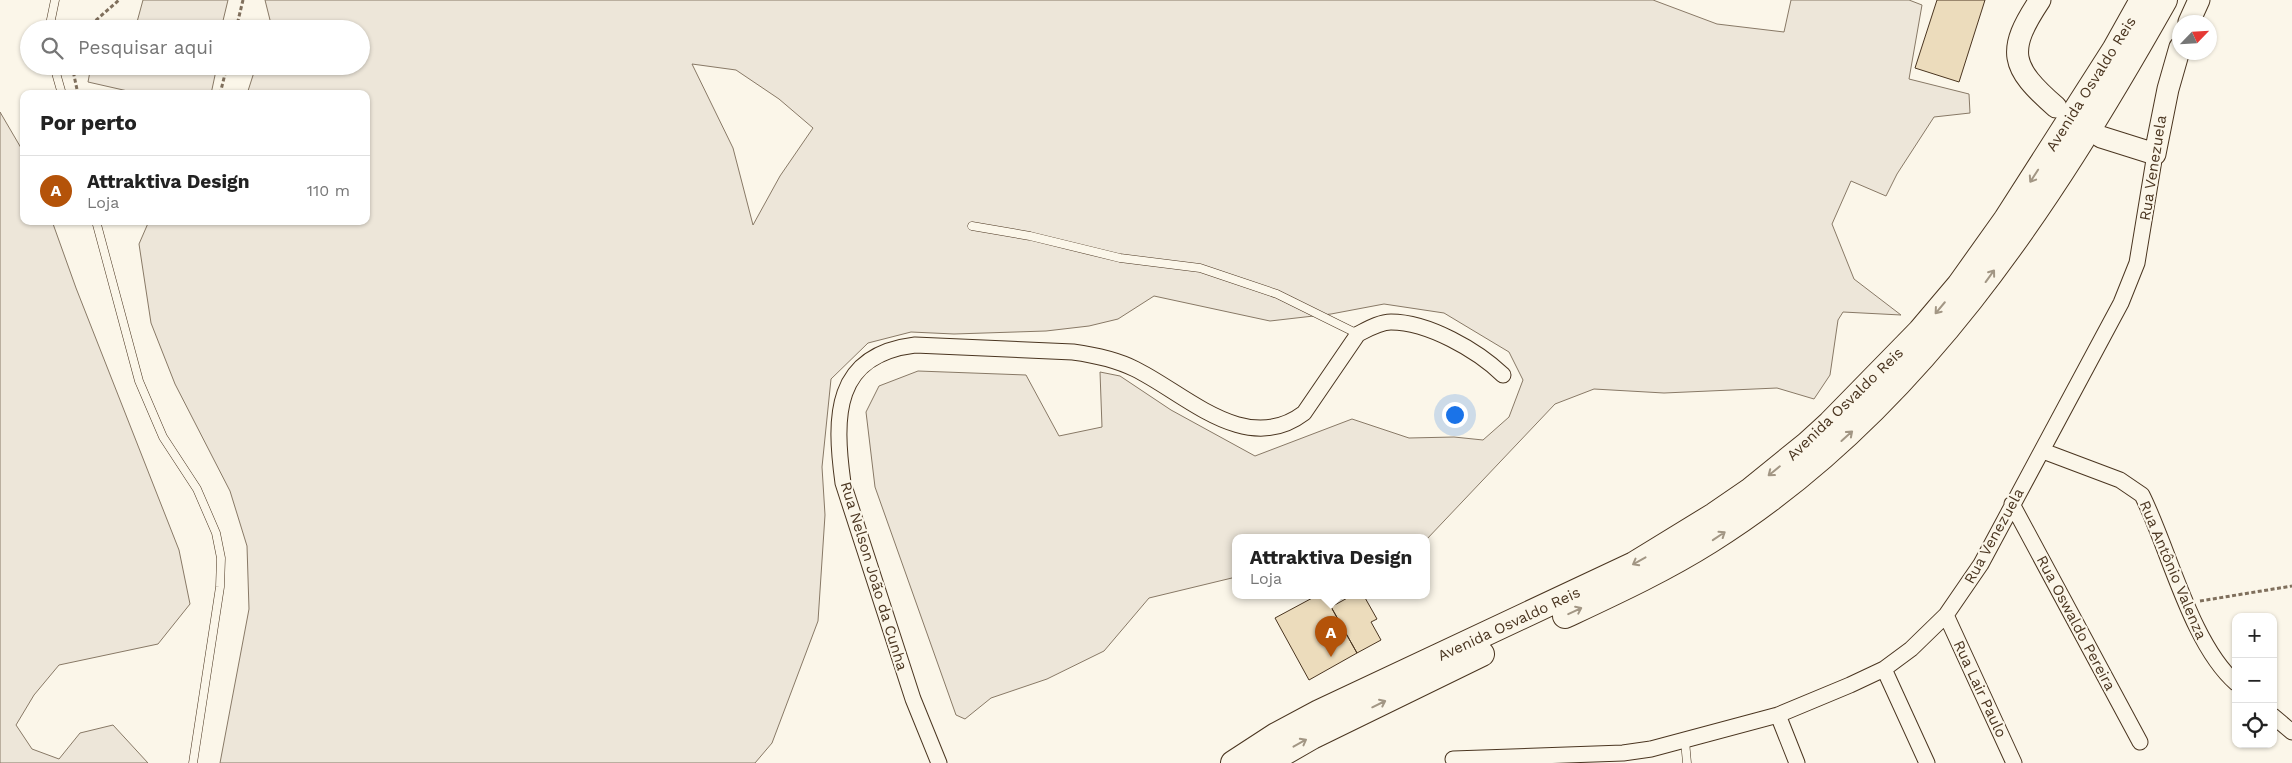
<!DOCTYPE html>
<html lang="pt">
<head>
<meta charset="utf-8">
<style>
  :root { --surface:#fff; --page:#f2f2f2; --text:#222; --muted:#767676; --line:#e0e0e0; --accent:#b45309 }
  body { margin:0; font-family:"Work Sans",sans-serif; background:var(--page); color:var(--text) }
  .controls { position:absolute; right:15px; bottom:15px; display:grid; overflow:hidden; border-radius:10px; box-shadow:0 1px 4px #0004 }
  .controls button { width:45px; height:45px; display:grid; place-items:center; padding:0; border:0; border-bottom:1px solid var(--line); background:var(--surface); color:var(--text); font:25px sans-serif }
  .compass { position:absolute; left:2172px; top:15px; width:45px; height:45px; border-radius:50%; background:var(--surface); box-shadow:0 1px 4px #0004; rotate:65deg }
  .you { position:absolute; left:1454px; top:414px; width:18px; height:18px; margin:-12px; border:4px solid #fff; border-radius:50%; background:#1a73e8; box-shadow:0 0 0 8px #1a73e833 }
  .badge { display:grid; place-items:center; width:32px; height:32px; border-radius:50%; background:var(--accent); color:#fff; font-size:16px; font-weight:700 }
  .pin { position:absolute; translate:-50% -41px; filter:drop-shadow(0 1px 2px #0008) }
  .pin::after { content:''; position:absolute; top:26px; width:18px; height:15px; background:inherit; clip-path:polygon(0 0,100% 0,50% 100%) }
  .popup { position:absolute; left:1232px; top:534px; width:198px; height:65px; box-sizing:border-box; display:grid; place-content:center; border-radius:10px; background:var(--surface); filter:drop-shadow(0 1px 4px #0005); font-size:16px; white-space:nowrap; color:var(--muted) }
  .popup b { font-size:19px; color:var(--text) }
  .popup::after { content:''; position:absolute; left:50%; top:100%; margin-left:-10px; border:10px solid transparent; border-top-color:var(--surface) }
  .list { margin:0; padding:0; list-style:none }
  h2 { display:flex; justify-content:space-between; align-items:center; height:65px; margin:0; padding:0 20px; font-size:21px }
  h2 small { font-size:16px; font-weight:400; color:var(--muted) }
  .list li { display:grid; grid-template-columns:32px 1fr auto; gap:15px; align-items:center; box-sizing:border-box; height:70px; padding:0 20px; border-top:1px solid var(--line) }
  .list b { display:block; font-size:19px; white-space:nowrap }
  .list p { margin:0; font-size:16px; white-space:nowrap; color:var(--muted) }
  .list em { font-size:16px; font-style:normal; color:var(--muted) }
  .icon { flex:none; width:28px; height:28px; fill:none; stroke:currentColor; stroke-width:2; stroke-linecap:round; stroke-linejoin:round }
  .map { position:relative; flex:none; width:2292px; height:763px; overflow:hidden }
  .search { position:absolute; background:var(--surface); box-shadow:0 1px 4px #0004; left:20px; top:20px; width:350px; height:55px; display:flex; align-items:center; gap:12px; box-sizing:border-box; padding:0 18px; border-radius:28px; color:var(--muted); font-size:19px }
  .panel { position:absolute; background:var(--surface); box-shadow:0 1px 4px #0004; left:20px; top:90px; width:350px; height:135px; border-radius:10px }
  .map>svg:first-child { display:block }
  .green { fill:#ede6d9; stroke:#887966; fill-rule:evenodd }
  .building { fill:#ecdcbc; stroke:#4a3520 }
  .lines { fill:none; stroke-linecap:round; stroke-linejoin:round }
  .lane-casing { stroke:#4a3520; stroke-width:9 }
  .street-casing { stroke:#4a3520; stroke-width:17 }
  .secondary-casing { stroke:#4a3520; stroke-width:23 }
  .primary-casing { stroke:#4a3520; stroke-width:26 }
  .path { stroke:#7f6f5c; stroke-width:3; stroke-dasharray:4 2.5; stroke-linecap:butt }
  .lane { stroke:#fbf6e9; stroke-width:8 }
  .street { stroke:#fbf6e9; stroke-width:15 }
  .secondary { stroke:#fbf6e9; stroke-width:21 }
  .primary { stroke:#fbf6e9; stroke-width:24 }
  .oneway { stroke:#a29684 }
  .labels { text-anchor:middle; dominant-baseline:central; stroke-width:4; stroke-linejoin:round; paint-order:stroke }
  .street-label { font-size:15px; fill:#4a3520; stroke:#fbf6e9 }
</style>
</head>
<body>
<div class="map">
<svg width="2292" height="763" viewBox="0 0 2292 763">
  <rect width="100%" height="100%" fill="#fbf6e9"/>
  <path class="green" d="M143 0H228L221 29H162L137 22Z
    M265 0H1653L1717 24 1784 32 1791 0H1909L1922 5 1909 79 1969 94 1970 113 1934 117 1897 174 1886 196 1851 181 1832 224 1854 279 1901 315 1843 312 1838 320 1830 375 1814 399 1777 388 1664 393 1594 389 1555 404 1426 540 1236 538V577L1149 598 1104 651 1047 679 991 698 965 719 956 715 875 487 866 412 879 386 918 371 1026 375 1059 436 1102 427 1100 372 1120 376 1171 410 1255 456 1352 419 1409 438 1454 437 1483 440 1509 417 1523 380 1509 352 1444 313 1384 304 1331 314 1270 321 1154 296 1118 319 1089 326 1046 331 954 334 911 332 868 343 831 379 822 467 825 515 818 621 772 743 755 763H220L249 609 247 546 230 491 175 384 151 323 139 244 149 221H366V94H247L256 66H361V29H270L271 24ZM692 64 736 70 779 99 813 128 780 176 753 225 733 148Z
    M91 66H217L211 94H141L88 82Z
    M0 112 24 153V221H52L76 288 179 550 190 604 158 644 59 665 34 695 16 725 32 749 59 759 80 733 113 725 148 763H0Z"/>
  <path class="building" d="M1937 0H1985L1959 82 1915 68Z
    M1316 596H1325L1357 653 1309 680 1275 618Z
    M1351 596H1364L1377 619 1371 622 1381 640 1357 653 1331 607Z"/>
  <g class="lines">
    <defs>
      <path id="lane" d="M49 29 55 0
        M54 66 62 94
        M96 221 139 381 163 437 197 489 216 533 221 558 220 587 193 763
        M972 226 1030 236 1120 258 1200 268 1277 294 1358 334
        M1685 741 1687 763"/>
      <path id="street" d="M2043 451 2120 480 2142 495C2169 549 2191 644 2236 683
        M2012 504 2140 742
        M1946 615 2014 763
        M1884 669 1927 763
        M1778 715 1797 763
        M2273 716 2292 732
        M1453 759 1623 753 1651 749 1778 715 1850 685 1884 669 1911 649 1946 615 1981 564 2121 303 2137 263 2155 154
        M939 763 913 699 843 483C834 417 833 355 915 345L1073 352C1095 355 1115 359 1135 369 1186 394 1246 457 1304 413L1358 334C1368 329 1380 322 1391 322 1428 322 1477 350 1503 375"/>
      <path id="secondary" d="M2040 0C2006 51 2010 67 2056 107
        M2189 22 2199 0
        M2101 137 2155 154 2168 89 2180 47"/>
      <path id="primary" d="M1565 616C1614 593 1664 570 1710 541 1916 412 2048 207 2165 0
        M1233 763 1276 735 1319 712 1634 564 1714 515 1749 491 1807 444 1830 423 1920 331 1959 285 2006 219 2114 50 2142 0
        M1267 763 1312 737 1482 654"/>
    </defs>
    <use href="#lane" class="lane-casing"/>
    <use href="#street" class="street-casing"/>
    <use href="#secondary" class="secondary-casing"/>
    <use href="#primary" class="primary-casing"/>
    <path class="path" d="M86 29 119 0
      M236 29 243 0
      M72 66 78 94
      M220 94 227 66
      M2200 601 2292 586"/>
    <use href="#lane" class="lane"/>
    <use href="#street" class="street"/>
    <use href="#secondary" class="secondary"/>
    <use href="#primary" class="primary"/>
  </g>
  <defs><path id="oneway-shaft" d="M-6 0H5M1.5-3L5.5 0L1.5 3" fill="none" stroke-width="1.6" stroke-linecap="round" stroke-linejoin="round" transform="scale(1.25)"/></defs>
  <g class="oneway">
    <use href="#oneway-shaft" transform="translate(2034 176) rotate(123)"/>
    <use href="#oneway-shaft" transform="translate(1990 276) rotate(-54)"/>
    <use href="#oneway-shaft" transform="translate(1940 308) rotate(130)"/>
    <use href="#oneway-shaft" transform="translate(1847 436) rotate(-42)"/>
    <use href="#oneway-shaft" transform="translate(1774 471) rotate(141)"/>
    <use href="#oneway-shaft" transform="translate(1719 536) rotate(-34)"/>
    <use href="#oneway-shaft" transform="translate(1639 561) rotate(151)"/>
    <use href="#oneway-shaft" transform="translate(1575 611) rotate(-25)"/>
    <use href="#oneway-shaft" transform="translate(1379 704) rotate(-26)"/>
    <use href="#oneway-shaft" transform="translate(1300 743) rotate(-29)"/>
  </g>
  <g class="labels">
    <g class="street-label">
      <text transform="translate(2091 84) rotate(-58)">Avenida Osvaldo Reis</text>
      <text transform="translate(2153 168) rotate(-81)">Rua Venezuela</text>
      <text transform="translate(1845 404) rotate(-44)">Avenida Osvaldo Reis</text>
      <text transform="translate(1994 536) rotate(-61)">Rua Venezuela</text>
      <text transform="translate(2173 570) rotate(67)">Rua Antônio Valenza</text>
      <text transform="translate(874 576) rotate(73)">Rua Nelson João da Cunha</text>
      <text transform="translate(2076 623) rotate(62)">Rua Oswaldo Pereira</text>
      <text transform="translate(1509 624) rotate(-25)">Avenida Osvaldo Reis</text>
      <text transform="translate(1980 689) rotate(65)">Rua Lair Paulo</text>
    </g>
  </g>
</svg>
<div class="controls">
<button>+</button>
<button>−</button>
<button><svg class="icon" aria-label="locate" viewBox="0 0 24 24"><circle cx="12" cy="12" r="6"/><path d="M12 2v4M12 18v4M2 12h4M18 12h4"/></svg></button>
</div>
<svg class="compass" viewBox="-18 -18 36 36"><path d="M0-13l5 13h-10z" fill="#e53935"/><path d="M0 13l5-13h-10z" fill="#767676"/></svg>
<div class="you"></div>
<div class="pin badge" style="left:1331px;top:657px">A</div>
<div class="popup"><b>Attraktiva Design</b>Loja</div>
<div class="search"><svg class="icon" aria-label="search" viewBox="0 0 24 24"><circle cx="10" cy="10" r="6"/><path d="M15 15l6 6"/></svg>Pesquisar aqui</div>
<section class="panel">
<h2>Por perto<small></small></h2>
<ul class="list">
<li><span class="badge">A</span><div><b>Attraktiva Design</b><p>Loja</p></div><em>110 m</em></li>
</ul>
</section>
</div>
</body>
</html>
